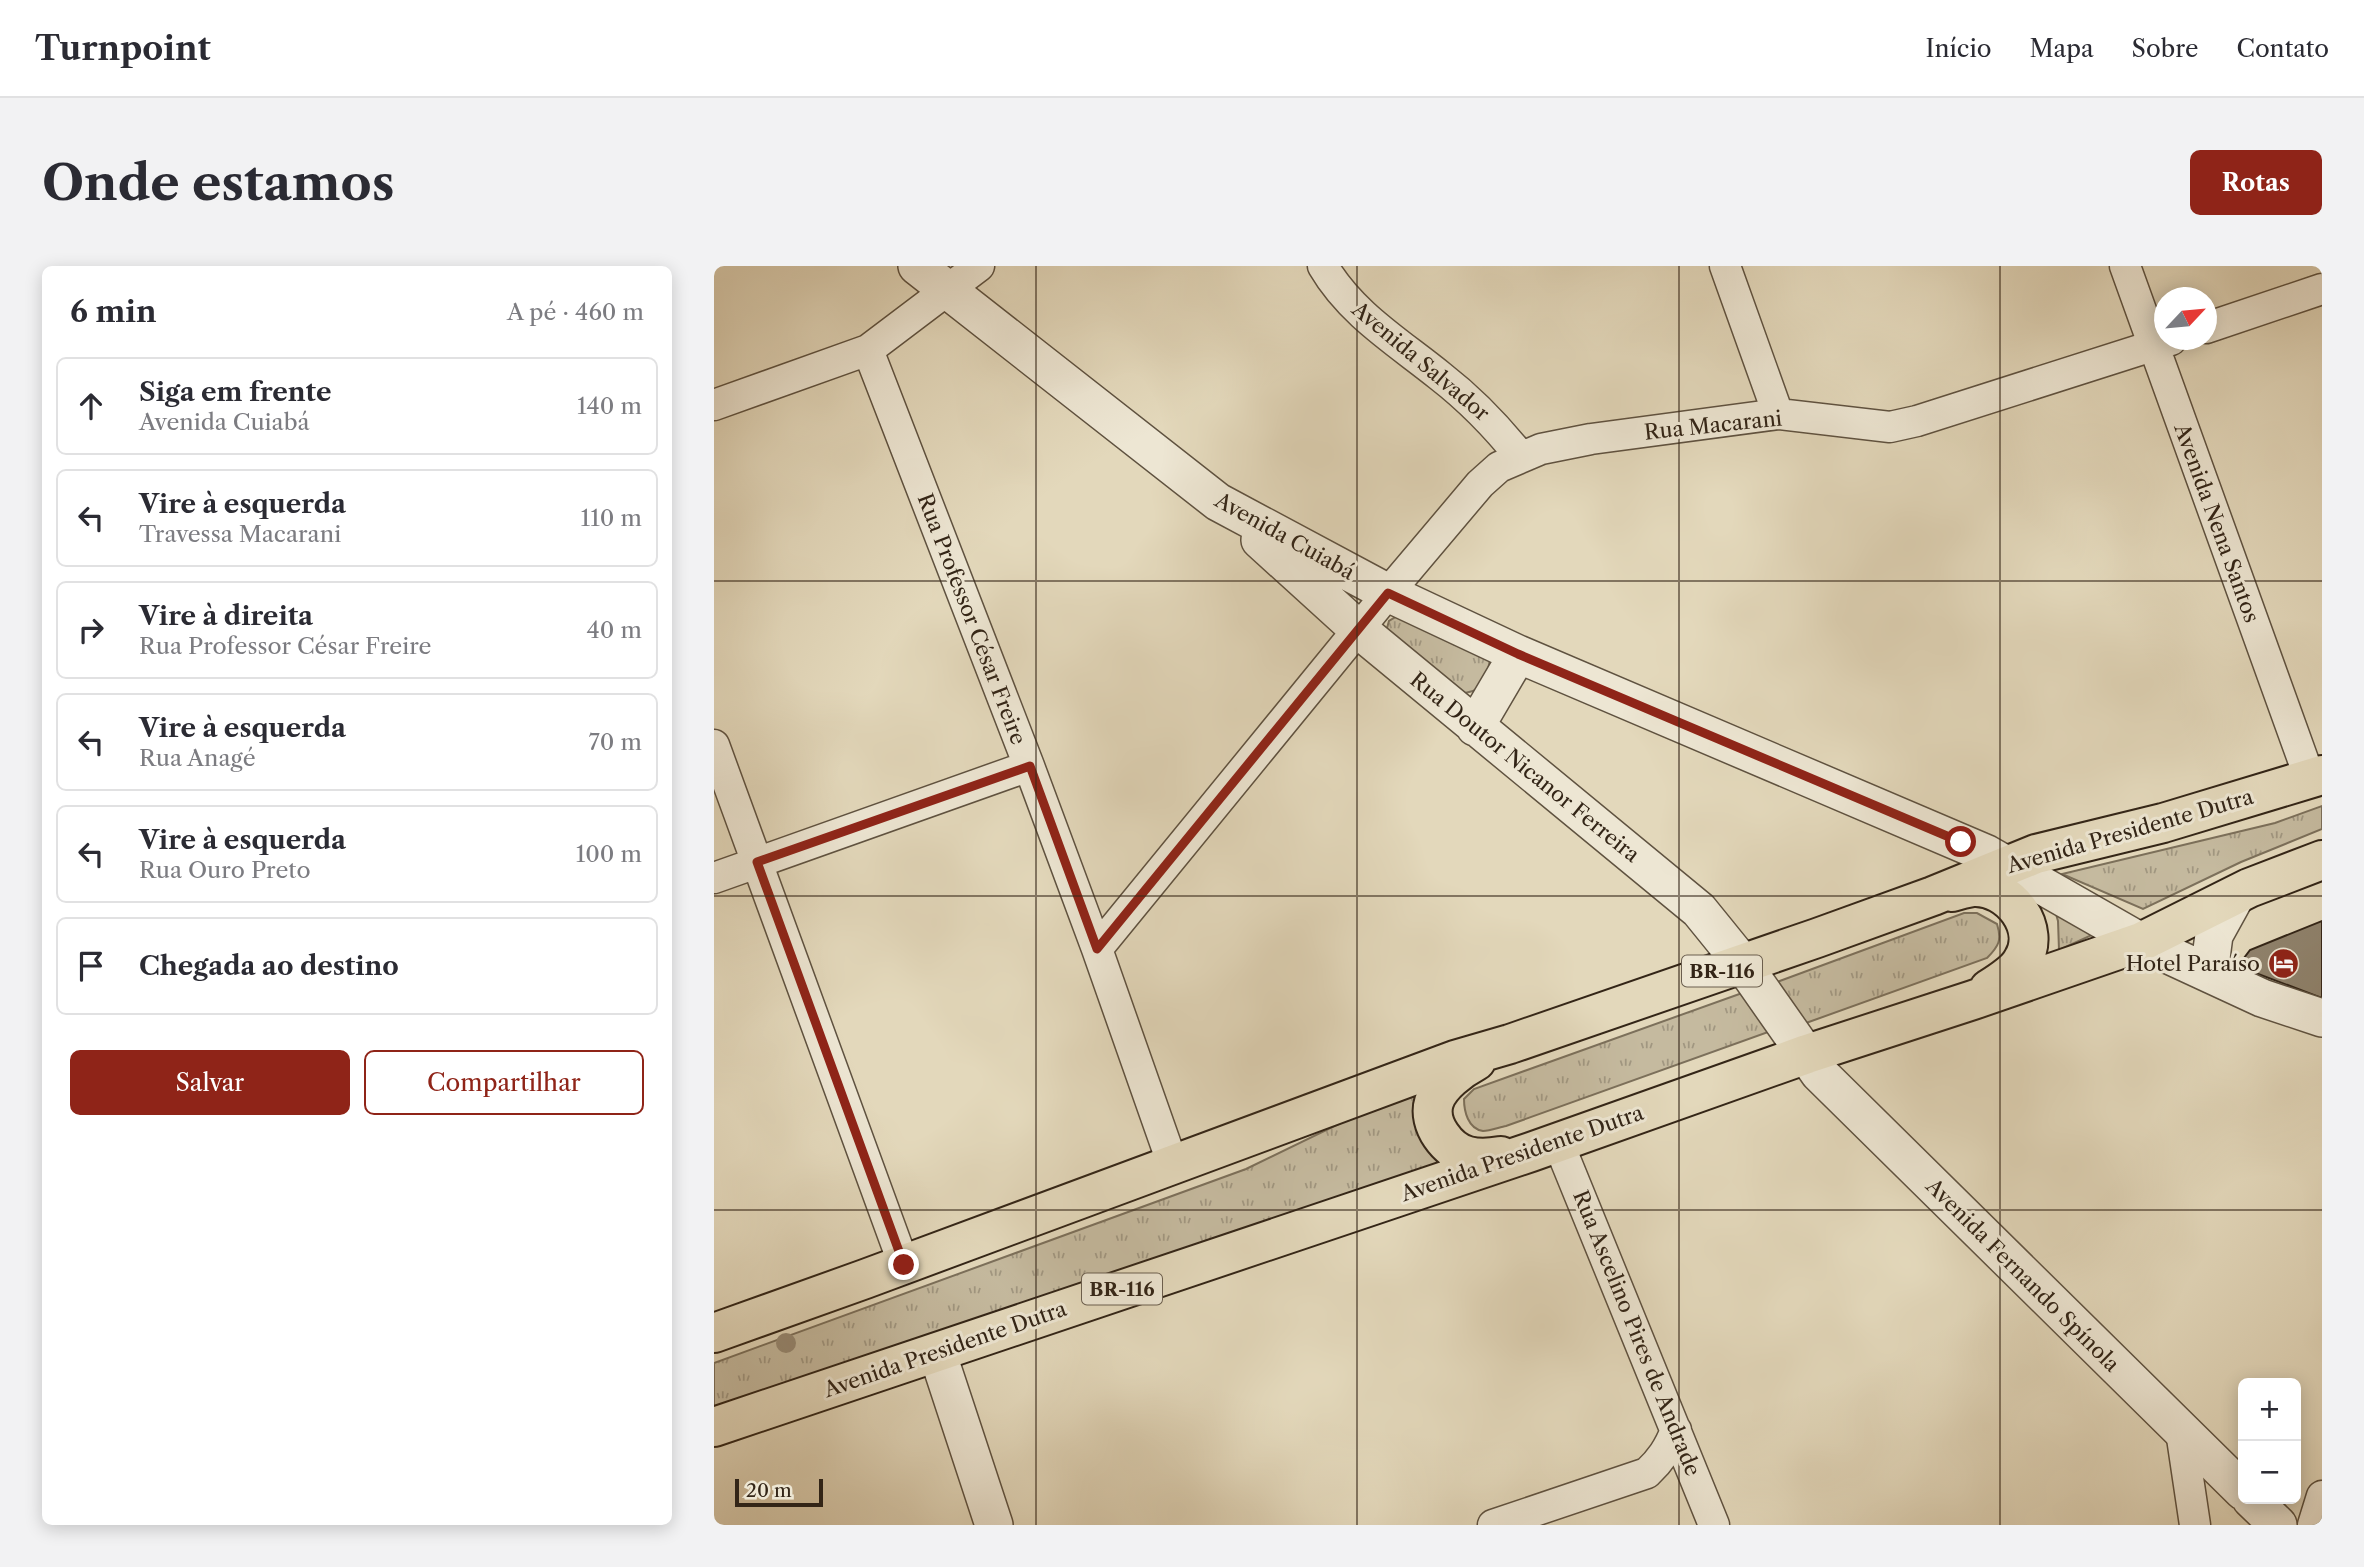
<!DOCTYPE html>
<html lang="pt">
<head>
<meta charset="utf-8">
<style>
  :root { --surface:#fff; --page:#f2f2f3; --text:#2b2b33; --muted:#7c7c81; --line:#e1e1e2; --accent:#8f2418 }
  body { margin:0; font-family:"Libre Caslon Text",serif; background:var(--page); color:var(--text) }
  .controls { position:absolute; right:21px; bottom:21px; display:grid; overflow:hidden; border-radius:10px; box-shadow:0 4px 18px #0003 }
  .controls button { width:63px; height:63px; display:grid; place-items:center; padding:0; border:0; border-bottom:2px solid var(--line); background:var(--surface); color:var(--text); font:35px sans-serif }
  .compass { position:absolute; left:1440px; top:21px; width:63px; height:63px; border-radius:50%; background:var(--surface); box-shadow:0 4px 18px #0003; rotate:64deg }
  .scale { position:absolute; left:21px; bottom:18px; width:88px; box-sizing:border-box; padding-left:7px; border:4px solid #332517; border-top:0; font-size:19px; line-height:24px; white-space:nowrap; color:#332517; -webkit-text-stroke:5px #ede6d3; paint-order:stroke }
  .stop { position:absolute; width:21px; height:21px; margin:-16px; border:5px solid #8f2418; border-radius:50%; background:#fff }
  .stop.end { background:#8f2418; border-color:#fff; box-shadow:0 2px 7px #0008 }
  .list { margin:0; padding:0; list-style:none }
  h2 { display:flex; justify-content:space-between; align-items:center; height:91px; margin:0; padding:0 28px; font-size:30px }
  h2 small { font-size:23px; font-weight:400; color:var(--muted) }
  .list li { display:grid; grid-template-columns:46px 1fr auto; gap:21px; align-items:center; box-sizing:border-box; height:98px; margin:0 14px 14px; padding:0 14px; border:2px solid var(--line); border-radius:10px }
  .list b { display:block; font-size:26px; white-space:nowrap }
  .list p { margin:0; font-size:23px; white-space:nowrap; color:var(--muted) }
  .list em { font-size:23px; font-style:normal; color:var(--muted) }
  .actions { display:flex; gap:14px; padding:21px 28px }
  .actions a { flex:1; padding:16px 0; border:2px solid var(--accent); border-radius:10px; text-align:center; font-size:24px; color:var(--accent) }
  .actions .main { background:var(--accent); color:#fff }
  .icon { flex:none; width:38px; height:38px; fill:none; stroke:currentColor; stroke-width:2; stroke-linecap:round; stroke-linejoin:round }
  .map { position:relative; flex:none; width:1608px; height:1259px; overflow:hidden; border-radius:10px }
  header { display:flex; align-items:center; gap:42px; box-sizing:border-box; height:98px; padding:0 35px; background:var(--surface); border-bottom:2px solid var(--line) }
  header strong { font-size:33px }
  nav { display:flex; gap:38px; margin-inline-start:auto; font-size:24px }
  .intro { display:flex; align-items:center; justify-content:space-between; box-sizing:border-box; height:168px; padding:0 42px }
  h1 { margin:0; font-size:49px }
  .button { padding:18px 32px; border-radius:10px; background:var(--accent); color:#fff; font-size:24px; font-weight:700 }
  main { display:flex; gap:42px; padding:0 42px }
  aside { flex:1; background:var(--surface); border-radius:10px; box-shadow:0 4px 18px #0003 }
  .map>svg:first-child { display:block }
  .grass { fill:url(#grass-tufts); stroke:#7c705b; stroke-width:2 }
  .building { fill:#8f826c; stroke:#332517; stroke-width:2 }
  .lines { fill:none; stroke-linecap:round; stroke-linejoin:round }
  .minor-casing { stroke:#5f5240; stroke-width:33 }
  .tertiary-casing { stroke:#5f5240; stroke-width:40 }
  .trunk-casing { stroke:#332517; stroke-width:42 }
  .minor { stroke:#ede6d3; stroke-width:30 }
  .tertiary { stroke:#ede6d3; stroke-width:37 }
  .trunk { stroke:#e3d8bb; stroke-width:38 }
  .tree { fill:#978a74 }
  .route { stroke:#8f2418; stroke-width:9 }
  .grid { fill:none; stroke:#332517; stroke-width:2; stroke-opacity:0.55 }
  .labels { text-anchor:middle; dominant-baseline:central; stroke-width:6; stroke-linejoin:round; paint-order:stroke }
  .shield { fill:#ede6d3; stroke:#6b5f4f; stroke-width:2 }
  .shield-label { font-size:19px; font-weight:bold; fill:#332517 }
  .street-label { font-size:21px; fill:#332517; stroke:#ede6d3 }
  .poi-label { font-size:21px; fill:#332517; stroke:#ede6d3; text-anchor:end }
</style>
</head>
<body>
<header>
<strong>Turnpoint</strong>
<nav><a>Início</a><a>Mapa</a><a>Sobre</a><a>Contato</a></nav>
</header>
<div class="intro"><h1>Onde estamos</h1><a class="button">Rotas</a></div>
<main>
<aside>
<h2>6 min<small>A pé · 460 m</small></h2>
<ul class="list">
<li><svg class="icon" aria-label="ahead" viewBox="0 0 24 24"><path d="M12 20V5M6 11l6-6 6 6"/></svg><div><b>Siga em frente</b><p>Avenida Cuiabá</p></div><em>140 m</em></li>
<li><svg class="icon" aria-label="left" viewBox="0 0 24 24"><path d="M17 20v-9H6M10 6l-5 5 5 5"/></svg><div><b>Vire à esquerda</b><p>Travessa Macarani</p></div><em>110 m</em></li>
<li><svg class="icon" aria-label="right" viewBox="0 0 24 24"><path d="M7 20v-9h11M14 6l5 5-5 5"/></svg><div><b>Vire à direita</b><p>Rua Professor César Freire</p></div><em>40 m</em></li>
<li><svg class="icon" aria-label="left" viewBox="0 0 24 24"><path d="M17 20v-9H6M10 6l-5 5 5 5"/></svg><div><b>Vire à esquerda</b><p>Rua Anagé</p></div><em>70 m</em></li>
<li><svg class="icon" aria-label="left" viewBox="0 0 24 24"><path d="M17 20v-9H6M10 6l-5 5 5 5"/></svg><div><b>Vire à esquerda</b><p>Rua Ouro Preto</p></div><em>100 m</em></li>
<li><svg class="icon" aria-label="arrive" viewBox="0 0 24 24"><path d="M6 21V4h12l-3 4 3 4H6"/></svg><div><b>Chegada ao destino</b></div></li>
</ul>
<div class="actions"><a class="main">Salvar</a><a>Compartilhar</a></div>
</aside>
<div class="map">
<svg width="1608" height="1259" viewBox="0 0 1608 1259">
  <defs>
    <pattern id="grass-tufts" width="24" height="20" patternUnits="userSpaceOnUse" patternTransform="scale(1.75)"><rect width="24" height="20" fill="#c5ba9f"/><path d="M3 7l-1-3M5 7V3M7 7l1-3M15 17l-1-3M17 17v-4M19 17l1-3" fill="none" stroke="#a19781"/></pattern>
  </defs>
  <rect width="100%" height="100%" fill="#e3d8bb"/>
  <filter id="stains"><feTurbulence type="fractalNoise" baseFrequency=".00286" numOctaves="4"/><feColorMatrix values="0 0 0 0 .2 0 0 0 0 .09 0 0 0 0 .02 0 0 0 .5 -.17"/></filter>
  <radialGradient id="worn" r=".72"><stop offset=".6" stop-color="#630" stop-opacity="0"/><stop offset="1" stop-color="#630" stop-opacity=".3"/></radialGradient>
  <path class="grass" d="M685 349 776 394 771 417 759 425 743 429 675 369 673 362 675 355Z
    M1608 540V563L1527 596 1429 643 1348 608 1561 557Z
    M1339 638 1389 664 1345 684 1344 655Z
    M1250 647H1263L1283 658C1288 674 1285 680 1273 692L1092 757 1063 716Z
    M1031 726 1057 765 792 860C786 861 776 865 769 865 754 863 750 845 750 833L760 823Z
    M707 818 732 902 0 1143V1097L532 903Z"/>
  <path class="building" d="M1608 655V732L1531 703 1530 692 1536 684Z"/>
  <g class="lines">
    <defs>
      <path id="minor" d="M609 0C637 48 684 76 726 110 757 134 782 160 806 190
        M1011 0 1064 148
        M1411 0 1596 513
        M1492 62 1608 23
        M154 84 315 500 383 683 459 899
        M0 139 154 84 265 0
        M0 479 190 999
        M0 612 315 500
        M383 683 674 327 766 218 785 201 827 183 877 173 1064 148 1176 161 1203 155 1457 74
        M844 876 1000 1259
        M1467 1165 1481 1259
        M779 1259 933 1207C947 1194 955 1182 962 1164
        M1599 1259 1608 1230"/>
      <path id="tertiary" d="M203 0 504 236 674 327 804 388 1273 588 1427 676 1548 732 1608 752
        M546 274 644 363 985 644 1028 697 1105 807 1529 1225
        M761 461 804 388
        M1495 707 1500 669 1521 631
        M223 1086 280 1259
        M1537 1233 1564 1259"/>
      <path id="trunk" d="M1238 626C1244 624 1252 622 1259 621 1296 619 1329 663 1308 695 1302 706 1286 716 1275 723
        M762 795C747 803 725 819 720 836 713 858 734 885 754 890 765 893 776 892 787 890
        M0 1067 151 1013 741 794 796 778 1103 672 1219 630 1322 588 1449 557 1608 509
        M0 1161 817 886 1093 788 1259 734 1427 676 1535 622 1608 594"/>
    </defs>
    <use href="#minor" class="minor-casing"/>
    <use href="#tertiary" class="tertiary-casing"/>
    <use href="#trunk" class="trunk-casing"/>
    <use href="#minor" class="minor"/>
    <use href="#tertiary" class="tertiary"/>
    <use href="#trunk" class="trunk"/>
  </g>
  <circle class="tree" cx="72" cy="1077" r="10"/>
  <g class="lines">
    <path class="route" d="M190 999 43 596 316 500 383 683 674 327 804 388 1247 576"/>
  </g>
  <path class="grid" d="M322 0V1259M643 0V1259M965 0V1259M1286 0V1259M0 315H1608M0 630H1608M0 944H1608"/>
  <defs>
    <symbol id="hotel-disc" viewBox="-11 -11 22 22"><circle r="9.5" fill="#8f2418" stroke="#ede6d3"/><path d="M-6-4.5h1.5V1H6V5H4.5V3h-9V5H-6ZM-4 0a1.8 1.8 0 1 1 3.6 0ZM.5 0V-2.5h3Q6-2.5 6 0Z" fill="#fff"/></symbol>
  </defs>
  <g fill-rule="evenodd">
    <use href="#hotel-disc" x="1552" y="680" width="35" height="35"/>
  </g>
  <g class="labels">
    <g class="shield">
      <rect x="968" y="689.5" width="80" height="31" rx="5"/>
      <rect x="368" y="1007.5" width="80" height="31" rx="5"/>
    </g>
    <g class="shield-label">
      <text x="1008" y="705">BR-116</text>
      <text x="408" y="1023">BR-116</text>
    </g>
    <g class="street-label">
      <text transform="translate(707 95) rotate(40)">Avenida Salvador</text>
      <text transform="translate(999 159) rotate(-6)">Rua Macarani</text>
      <text transform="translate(1503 257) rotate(70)">Avenida Nena Santos</text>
      <text transform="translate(571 270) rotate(29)">Avenida Cuiabá</text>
      <text transform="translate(258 353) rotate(69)">Rua Professor César Freire</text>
      <text transform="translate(811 501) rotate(39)">Rua Doutor Nicanor Ferreira</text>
      <text transform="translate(1416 565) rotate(-16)">Avenida Presidente Dutra</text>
      <text transform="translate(808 887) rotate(-19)">Avenida Presidente Dutra</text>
      <text transform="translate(1309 1009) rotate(45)">Avenida Fernando Spínola</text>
      <text transform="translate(923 1067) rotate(68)">Rua Ascelino Pires de Andrade</text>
      <text transform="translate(231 1083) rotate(-19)">Avenida Presidente Dutra</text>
    </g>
    <g class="poi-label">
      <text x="1546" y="697">Hotel Paraíso</text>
    </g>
  </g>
  <rect width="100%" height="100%" filter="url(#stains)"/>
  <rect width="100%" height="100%" fill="url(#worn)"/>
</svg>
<div class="controls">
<button>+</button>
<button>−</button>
</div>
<svg class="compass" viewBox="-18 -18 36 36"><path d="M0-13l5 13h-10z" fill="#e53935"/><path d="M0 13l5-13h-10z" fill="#7c7c81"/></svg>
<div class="scale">20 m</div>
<div class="stop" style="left:1247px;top:576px"></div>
<div class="stop end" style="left:190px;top:999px"></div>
</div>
</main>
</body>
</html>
